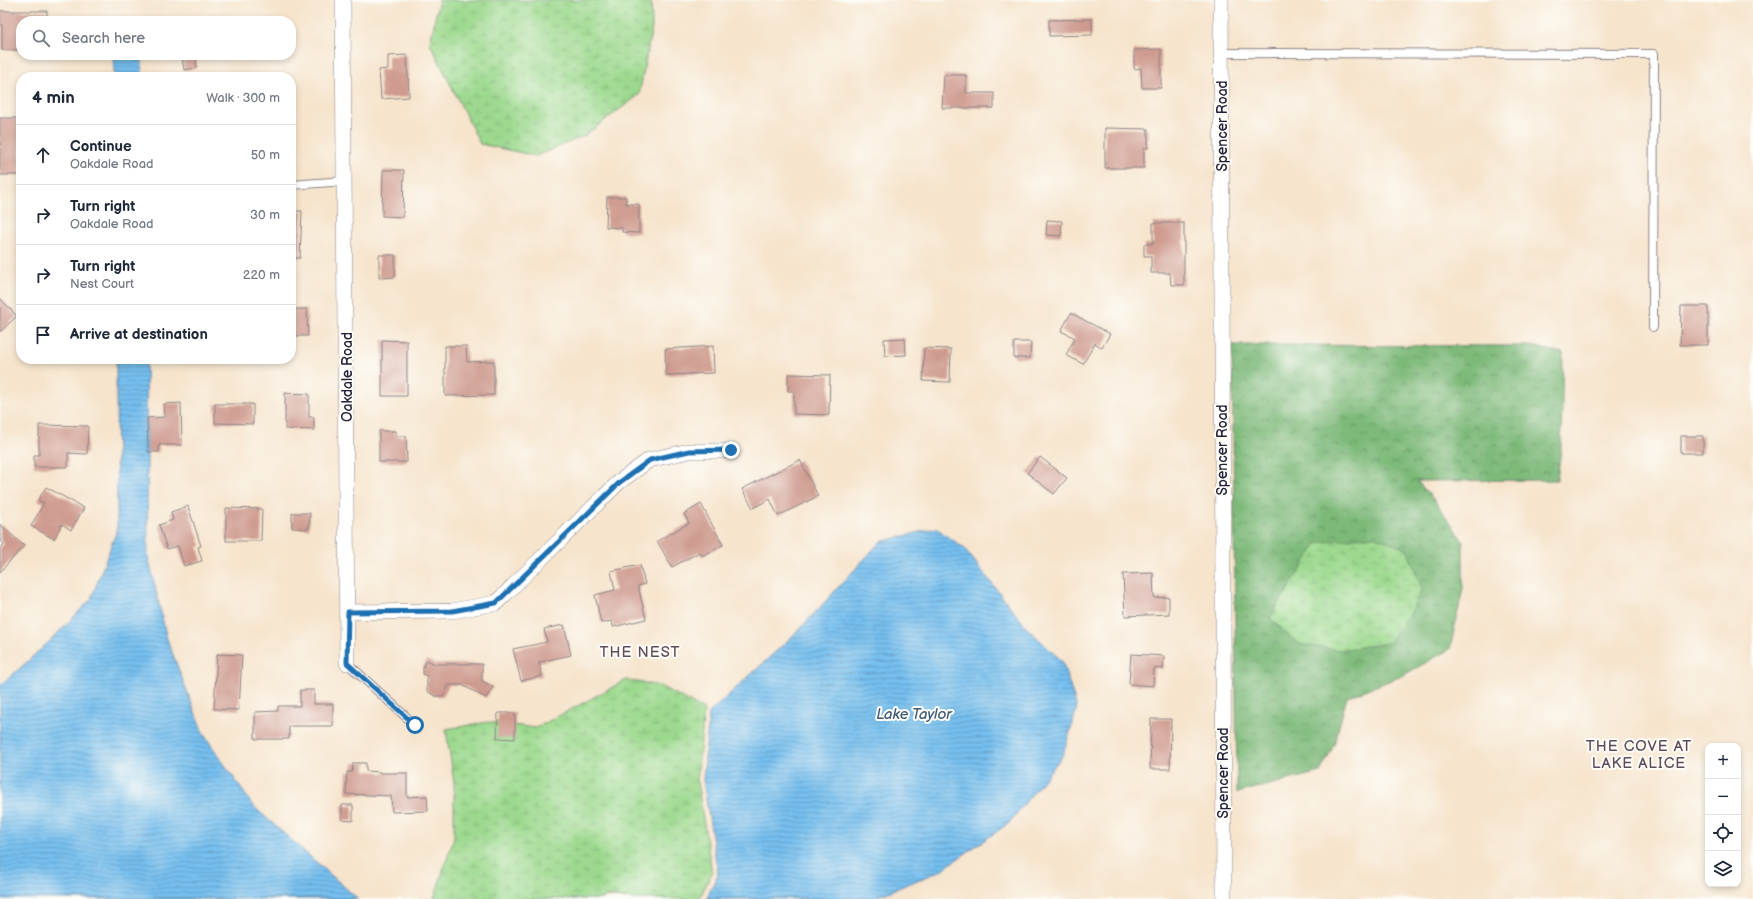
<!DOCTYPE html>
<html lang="en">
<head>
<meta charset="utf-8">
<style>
  :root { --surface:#fff; --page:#f6f6f7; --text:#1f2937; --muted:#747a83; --line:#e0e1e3 }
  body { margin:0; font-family:"Balsamiq Sans",sans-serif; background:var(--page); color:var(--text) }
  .controls { position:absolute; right:12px; bottom:12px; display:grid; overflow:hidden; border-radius:8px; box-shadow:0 2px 6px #0003 }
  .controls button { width:36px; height:36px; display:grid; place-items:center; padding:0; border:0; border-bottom:1px solid var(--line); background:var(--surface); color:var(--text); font:20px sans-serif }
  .stop { position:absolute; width:12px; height:12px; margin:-9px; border:3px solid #1f6fb2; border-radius:50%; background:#fff }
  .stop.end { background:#1f6fb2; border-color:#fff; box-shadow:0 1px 4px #0008 }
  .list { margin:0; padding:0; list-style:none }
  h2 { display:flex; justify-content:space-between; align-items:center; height:52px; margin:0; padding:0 16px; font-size:17px }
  h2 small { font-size:13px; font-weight:400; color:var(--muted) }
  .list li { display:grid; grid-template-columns:26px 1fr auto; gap:12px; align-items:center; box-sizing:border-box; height:60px; padding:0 16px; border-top:1px solid var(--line) }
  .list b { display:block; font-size:15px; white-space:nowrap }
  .list p { margin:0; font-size:13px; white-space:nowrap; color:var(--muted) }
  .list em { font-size:13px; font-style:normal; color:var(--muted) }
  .icon { flex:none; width:22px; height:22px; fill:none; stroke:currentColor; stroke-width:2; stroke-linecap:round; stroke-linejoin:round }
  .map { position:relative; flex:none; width:1753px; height:899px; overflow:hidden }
  .search { position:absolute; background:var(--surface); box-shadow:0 2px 6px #0003; left:16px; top:16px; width:280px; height:44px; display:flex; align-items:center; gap:10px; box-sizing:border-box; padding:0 14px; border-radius:16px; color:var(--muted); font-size:15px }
  .panel { position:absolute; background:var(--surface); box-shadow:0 2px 6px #0003; left:16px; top:72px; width:280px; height:292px; border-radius:16px }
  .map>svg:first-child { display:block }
  .forest { fill:url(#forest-crowns); stroke:#506e5a }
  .wetland { fill:url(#wetland-marsh); stroke:#5f7e64 }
  .water { fill:url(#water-rules); stroke:#4c7095 }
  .building { fill:#cf9b90 }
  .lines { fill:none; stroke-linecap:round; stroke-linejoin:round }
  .service-casing { stroke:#8c8384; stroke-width:10 }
  .minor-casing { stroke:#8c8384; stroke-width:16 }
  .service { stroke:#fff; stroke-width:8 }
  .minor { stroke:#fff; stroke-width:15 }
  .route { stroke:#1f6fb2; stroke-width:5 }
  .labels { text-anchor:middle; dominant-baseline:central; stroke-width:4; stroke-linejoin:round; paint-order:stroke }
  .street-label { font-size:14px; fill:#22223b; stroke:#fdfcf7 }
  .neighbourhood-label { font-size:15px; letter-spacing:1px; fill:#5f4c59; stroke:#fdfcf7 }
  .water-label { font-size:15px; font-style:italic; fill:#3f597a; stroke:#fdfcf7 }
</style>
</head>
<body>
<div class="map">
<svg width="1753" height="899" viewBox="0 0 1753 899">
  <defs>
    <pattern id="forest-crowns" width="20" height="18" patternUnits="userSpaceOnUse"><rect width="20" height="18" fill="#7db979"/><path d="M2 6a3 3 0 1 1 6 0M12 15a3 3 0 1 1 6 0" fill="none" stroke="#669664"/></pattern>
    <pattern id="wetland-marsh" width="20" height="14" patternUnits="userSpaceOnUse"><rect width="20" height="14" fill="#9cd98e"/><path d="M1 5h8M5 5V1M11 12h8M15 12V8" fill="none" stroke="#86ba7b"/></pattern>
    <pattern id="water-rules" width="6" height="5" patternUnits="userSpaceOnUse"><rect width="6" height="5" fill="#76bfef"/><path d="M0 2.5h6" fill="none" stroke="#609bc3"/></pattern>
  </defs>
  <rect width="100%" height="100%" fill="#fdfcf7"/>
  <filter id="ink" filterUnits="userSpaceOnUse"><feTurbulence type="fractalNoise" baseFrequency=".025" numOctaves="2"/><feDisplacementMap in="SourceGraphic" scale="8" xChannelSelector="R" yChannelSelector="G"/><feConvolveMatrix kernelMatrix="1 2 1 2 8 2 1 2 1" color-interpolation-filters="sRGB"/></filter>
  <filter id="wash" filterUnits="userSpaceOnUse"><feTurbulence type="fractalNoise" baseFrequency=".012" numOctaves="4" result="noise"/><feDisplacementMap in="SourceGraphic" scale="16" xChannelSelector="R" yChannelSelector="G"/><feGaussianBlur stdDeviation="0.9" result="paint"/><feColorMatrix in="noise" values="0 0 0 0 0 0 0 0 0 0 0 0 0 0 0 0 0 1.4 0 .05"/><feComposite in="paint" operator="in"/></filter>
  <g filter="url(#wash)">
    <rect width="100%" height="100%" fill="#f6e4cc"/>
    <path class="forest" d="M1232 345 1531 346 1563 353 1561 449 1557 480 1417 481 1435 501 1463 541V588L1450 649 1402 676 1347 697 1334 745 1320 772 1237 793Z"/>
    <path class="wetland" d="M439 0H651L652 27 639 95 584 136 536 156 480 144 430 43Z
      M1373 536 1407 549 1422 589 1408 616 1388 643 1339 650 1298 644 1270 618 1317 543Z
      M626 680 660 686 704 710 697 781 712 873 699 899H632L606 896 602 899H434L454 837V783L446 729 488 722 536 728Z"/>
    <path class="water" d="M114 55H142V77H114Z
      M116 359H146L148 556 167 639 203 733 253 806 358 899H0V686L50 641 91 599 117 530Z
      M936 528 964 548 1027 628 1062 661 1077 708 1063 755 1009 823 940 871 871 899H706L718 874 703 780 709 713 798 631 880 542Z"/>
    <g id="blocks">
      <path class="building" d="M0 11H47V21H21V50H2V25H0Z
        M1092 19V35L1049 36V20Z
        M1161 49V88H1142L1141 68 1134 69V50Z
        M407 55 409 97 381 99 379 70 388 69V56Z
        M196 56 197 68 184 70 182 58Z
        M944 75H966V93H994V108H942Z
        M0 118H21L20 175H0Z
        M1105 128 1148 129V148H1144V168H1105Z
        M383 170H404L403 217 382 216Z
        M607 197H626V204H639V233L622 232V228L606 227Z
        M291 211H302L300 258H291Z
        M1047 220 1062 221 1061 236 1046 235Z
        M1153 223H1184V285H1171L1170 273H1151V256H1144V244H1153Z
        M379 255H395V277L379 278Z
        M0 298 17 316 0 332Z
        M1681 306H1708V345H1680Z
        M291 309H307L308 336H291Z
        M1071 313 1110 334 1102 348 1095 343 1083 364 1066 355 1075 338 1061 331Z
        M905 338 906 355 885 356 884 339Z
        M382 340 407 341V396H382Z
        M1014 342H1031L1030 358H1014Z
        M445 346H466L467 362 494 361V395L445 396Z
        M713 346 714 373 666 375 665 349Z
        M924 348 951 349 950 382 923 381Z
        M788 374 830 375 829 415 794 414V391H788Z
        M285 393 309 394V417H314V430L285 429Z
        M181 403 182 445H159V452H148L147 418 165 417 164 404Z
        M215 404H253V424L215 423Z
        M39 425 88 426 87 454 68 453V467H34V455H39Z
        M379 431H396V436H406L407 462H379Z
        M1681 436H1703V453H1681Z
        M1040 457 1067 478 1054 494 1027 473Z
        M800 460 818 496 778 516 770 499 753 508 742 489Z
        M46 487 84 508 71 530 62 524 54 539 31 526 44 503 38 500Z
        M701 504 723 545 702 556 700 552 672 567 657 541 689 523 684 514Z
        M188 506 201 546 198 547 202 561 184 566 178 546 167 549 159 525 173 520 171 512Z
        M226 508 262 509 261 541H226Z
        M292 513H310L309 529 292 528Z
        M0 524 24 546 0 572V548L4 544 0 540Z
        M640 565 645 584 638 586 646 619 613 627 612 621 601 623 595 595 615 590 611 571Z
        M1153 573 1154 598 1169 597V614L1125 616 1123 574Z
        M564 625 571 655 539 662 542 676 521 681 513 649 547 642 544 629Z
        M217 654 242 655 239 710 214 709Z
        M1131 654 1164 656 1163 669 1154 668 1153 686 1129 684Z
        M427 660 435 664H482V681L493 687 486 698 462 685H449L443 696H435L427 691V676L423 674V667Z
        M300 690H314V704H333V726H289V739H255V712L278 711V706H300Z
        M498 713H515V739L497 738Z
        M1151 719H1171L1170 769H1150Z
        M353 763H366V771L380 772V773H407V797L427 796 428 811 392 812 391 796 346 794 347 772H352Z
        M342 805H353V821L342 820Z"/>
    </g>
  </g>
  <g filter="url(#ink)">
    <use href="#blocks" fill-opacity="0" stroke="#8c8384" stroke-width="1"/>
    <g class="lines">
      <defs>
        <path id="service" d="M1222 53 1654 54 1653 327
          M291 185 345 181
          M347 663 415 725"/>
        <path id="minor" d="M343 0 347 663
          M1221 0 1224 899
          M348 612 452 611 496 603 619 482 649 460 689 451H731"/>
      </defs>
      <use href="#service" class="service-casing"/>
      <use href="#minor" class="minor-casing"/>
      <use href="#service" class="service"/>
      <use href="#minor" class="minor"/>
    </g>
  </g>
  <g class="lines" filter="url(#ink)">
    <path class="route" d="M415 725 347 663 348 612 452 611 496 603 620 482 650 460 689 451 731 450"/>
  </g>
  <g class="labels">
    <g class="street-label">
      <text transform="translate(1222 126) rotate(-90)">Spencer Road</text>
      <text transform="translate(347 377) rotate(-90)">Oakdale Road</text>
      <text transform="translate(1222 450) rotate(-90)">Spencer Road</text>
      <text transform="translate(1223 773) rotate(-90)">Spencer Road</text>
    </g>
    <g class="neighbourhood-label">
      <text x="640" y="652">THE NEST</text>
      <text x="1639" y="746">THE COVE AT<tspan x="1639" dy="17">LAKE ALICE</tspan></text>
    </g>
    <g class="water-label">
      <text x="914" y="714">Lake Taylor</text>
    </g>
  </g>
</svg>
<div class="controls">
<button>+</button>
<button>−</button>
<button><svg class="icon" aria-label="locate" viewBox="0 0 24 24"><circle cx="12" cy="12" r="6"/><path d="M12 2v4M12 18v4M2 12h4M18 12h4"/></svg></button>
<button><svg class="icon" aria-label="layers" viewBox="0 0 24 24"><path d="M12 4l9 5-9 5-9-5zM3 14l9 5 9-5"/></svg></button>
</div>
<div class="stop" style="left:415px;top:725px"></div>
<div class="stop end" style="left:731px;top:450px"></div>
<div class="search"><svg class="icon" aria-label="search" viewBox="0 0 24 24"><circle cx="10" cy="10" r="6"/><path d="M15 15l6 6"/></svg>Search here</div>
<section class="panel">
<h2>4 min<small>Walk · 300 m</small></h2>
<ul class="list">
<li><svg class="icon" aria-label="ahead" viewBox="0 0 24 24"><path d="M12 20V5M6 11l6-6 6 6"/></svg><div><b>Continue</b><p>Oakdale Road</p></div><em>50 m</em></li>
<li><svg class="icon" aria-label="right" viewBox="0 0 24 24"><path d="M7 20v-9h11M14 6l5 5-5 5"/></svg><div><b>Turn right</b><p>Oakdale Road</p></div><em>30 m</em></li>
<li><svg class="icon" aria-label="right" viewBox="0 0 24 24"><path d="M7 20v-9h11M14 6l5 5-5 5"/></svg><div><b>Turn right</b><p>Nest Court</p></div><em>220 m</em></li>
<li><svg class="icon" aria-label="arrive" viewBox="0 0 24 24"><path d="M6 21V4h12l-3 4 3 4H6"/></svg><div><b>Arrive at destination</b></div></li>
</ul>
</section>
</div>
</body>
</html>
